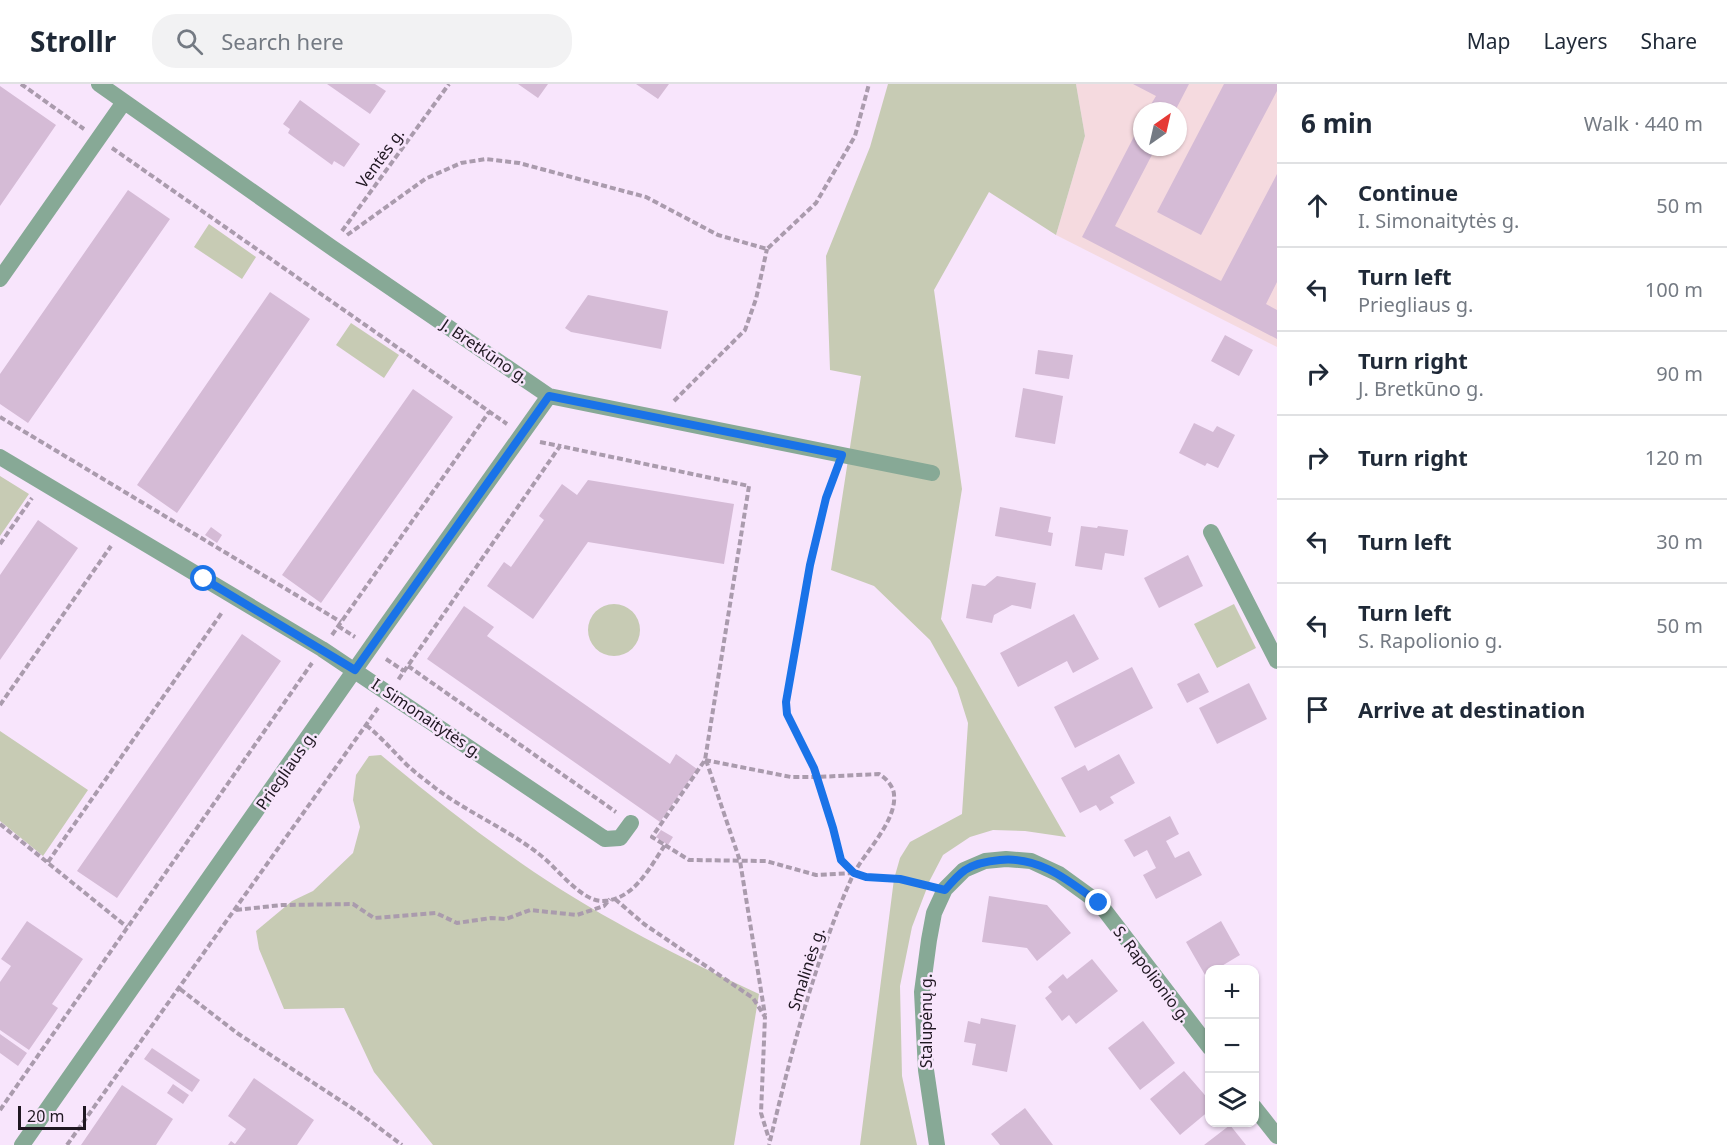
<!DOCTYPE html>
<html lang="en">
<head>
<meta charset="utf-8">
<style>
  :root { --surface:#fff; --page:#f2f2f3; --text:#1f2937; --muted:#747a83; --line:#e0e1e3 }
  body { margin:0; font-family:"Noto Sans",sans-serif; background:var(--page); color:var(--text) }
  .controls { position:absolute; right:18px; bottom:18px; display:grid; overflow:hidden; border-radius:12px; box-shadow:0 2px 4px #0004 }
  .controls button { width:54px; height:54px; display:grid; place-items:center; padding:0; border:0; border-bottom:2px solid var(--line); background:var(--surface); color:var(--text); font:30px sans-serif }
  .compass { position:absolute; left:1133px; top:18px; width:54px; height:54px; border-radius:50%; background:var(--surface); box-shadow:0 2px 4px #0004; rotate:34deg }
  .scale { position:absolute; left:18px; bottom:15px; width:68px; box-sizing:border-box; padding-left:6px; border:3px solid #1f1721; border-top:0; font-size:16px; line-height:21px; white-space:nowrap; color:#1f1721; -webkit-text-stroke:4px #f8e5fc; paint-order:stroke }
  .stop { position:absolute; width:18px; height:18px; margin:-14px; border:4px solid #1a73e8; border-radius:50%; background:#fff }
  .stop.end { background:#1a73e8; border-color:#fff; box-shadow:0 2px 6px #0008 }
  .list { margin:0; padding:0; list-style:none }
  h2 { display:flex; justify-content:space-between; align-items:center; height:78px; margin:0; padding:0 24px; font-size:26px }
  h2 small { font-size:20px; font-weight:400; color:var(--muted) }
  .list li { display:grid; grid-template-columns:39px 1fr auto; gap:18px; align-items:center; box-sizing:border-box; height:84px; padding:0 24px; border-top:2px solid var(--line) }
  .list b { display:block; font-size:22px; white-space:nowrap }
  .list p { margin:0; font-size:20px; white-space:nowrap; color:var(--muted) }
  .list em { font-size:20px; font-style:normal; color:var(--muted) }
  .icon { flex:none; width:33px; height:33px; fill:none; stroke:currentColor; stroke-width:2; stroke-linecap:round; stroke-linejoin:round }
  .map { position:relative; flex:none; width:1277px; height:1061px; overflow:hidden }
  header { display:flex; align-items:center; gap:36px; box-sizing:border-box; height:84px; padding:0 30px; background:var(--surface); border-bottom:2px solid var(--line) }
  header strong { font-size:28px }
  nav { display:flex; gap:33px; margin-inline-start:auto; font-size:21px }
  .search { width:420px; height:54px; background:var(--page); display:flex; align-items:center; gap:15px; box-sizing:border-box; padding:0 21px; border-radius:24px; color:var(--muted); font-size:22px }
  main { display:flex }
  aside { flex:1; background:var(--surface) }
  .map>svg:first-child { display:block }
  .industrial { fill:#f5dadf; fill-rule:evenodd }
  .green { fill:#c7cbb4 }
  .building { fill:#d5bbd6 }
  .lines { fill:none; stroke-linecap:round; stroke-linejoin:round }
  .path { stroke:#aa9bad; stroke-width:4; stroke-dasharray:6 3; stroke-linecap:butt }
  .minor { stroke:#87a996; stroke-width:16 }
  .route { stroke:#1a73e8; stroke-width:8 }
  .labels { text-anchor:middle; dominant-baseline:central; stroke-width:5; stroke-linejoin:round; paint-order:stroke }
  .street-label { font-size:16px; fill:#1f1721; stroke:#f8e5fc }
</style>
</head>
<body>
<header>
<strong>Strollr</strong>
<div class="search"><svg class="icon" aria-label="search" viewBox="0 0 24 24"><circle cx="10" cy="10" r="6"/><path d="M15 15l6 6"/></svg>Search here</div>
<nav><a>Map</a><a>Layers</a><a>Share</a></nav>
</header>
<main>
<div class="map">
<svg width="1277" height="1061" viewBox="0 0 1277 1061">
  <rect width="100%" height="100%" fill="#f8e5fc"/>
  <path class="industrial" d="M1076 0H1277V263L1056 151 1085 52ZM1142 27H1178V63H1142Z"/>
  <path class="green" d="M888 0H1076L1085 52 1056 151 989 108 934 206 962 405 941 535 1066 753 1025 747 993 746 970 753 943 771 930 796 912 843 900 902 902 992 917 1061H860L894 795 900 774 910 758 962 730 968 639 957 604 930 556 874 502 831 486 861 292 830 286 826 172 870 63Z
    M209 140 256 173 242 195 194 163Z
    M351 239 399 271 384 294 336 261Z
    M0 392 29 410 0 452Z
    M1234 520 1256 564 1217 584 1194 540Z
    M588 546a26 26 0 1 1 52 0a26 26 0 1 1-52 0Z
    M0 647 88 706 43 772 0 737Z
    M381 671C430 712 480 751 534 788 602 834 683 875 759 910L734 1061H433L374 988 344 924 284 925 259 865 256 847 292 817 313 807 353 769 360 743 353 716 356 691 369 672Z"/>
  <path class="building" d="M327 0H375L386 7 370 30Z
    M518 0H548L538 14Z
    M636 0H669L658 15Z
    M1133 0H1189L1175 27H1147L1156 12Z
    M1224 0H1277V7L1201 151 1157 128Z
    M0 2 56 41 0 122Z
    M300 16 360 60 344 83 334 77 332 81 288 49 290 45 283 40Z
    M1142 37V63H1156L1115 142 1221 197 1277 90V198L1266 220 1277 226V255L1082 153Z
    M128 106 170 135 28 339 0 320V290Z
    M270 208 310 235 177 429 137 401Z
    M588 211 668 227 661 265 571 248 565 244Z
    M1225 251 1253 266 1239 292 1211 277Z
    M1038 266 1073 271 1069 295 1035 290Z
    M1023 304 1063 312 1055 360 1015 353Z
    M413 305 453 333 321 519 282 491Z
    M1194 339 1213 348 1217 342 1235 351 1218 384 1207 379 1205 382 1179 369Z
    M588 396 734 420 724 480 588 458 533 535 487 502 504 478 511 483 544 436 539 432 562 400 577 411Z
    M1000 423 1051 433 1048 448 1053 449 1051 462 995 452Z
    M38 436 78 464 0 576V491Z
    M1081 442 1097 444 1098 442 1128 446 1124 472 1105 469 1102 486 1075 482Z
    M211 443 222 451 217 459 205 451Z
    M1188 471 1203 502 1159 524 1144 494Z
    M997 492 1036 499 1031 525 1012 521 994 531 992 539 966 534 972 500 985 502Z
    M464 522 494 543 487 552 670 680 676 670 697 685 660 738 427 575Z
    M1074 530 1099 575 1073 589 1067 577 1018 603 1000 569Z
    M242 550 281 577 117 814 77 787Z
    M1132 583 1153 624 1075 664 1054 623Z
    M1199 589 1209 608 1187 619 1177 600Z
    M1249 599 1267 635 1217 660 1199 624Z
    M1119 670 1135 699 1110 713 1114 719 1100 727 1096 721 1080 729 1061 694 1085 681 1088 687Z
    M1170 732 1179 750 1166 757 1175 774 1189 767 1202 791 1156 815 1143 791 1156 784 1147 766 1134 773 1124 756Z
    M661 746 673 753 668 761 656 753Z
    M989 812 1047 821 1071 849 1037 877 1027 864 982 858Z
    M27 837 83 875 52 920 58 924 29 966 0 946V898L11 882 1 875Z
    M1221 837 1240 871 1215 886H1210V889L1205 891 1186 858Z
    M1092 875 1118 907 1076 940 1069 931 1062 937 1045 914 1052 908 1048 903 1063 890 1067 895Z
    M981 934 1016 941 1007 988 972 981 976 960 964 958 968 937 980 940Z
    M1143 937 1175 979 1140 1006 1108 964Z
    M0 950 27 969 18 982 0 969Z
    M152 964 200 996 192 1008 144 975Z
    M1184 987 1210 1017V1026L1180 1051 1150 1015Z
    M254 994 314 1036 297 1061H228L231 1057 235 1060 246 1045 228 1032Z
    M173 1000 189 1011 183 1020 167 1009Z
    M122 1001 173 1035 156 1061H81Z
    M1025 1024 1053 1061H1000L991 1050Z
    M1230 1041 1246 1061H1204Z"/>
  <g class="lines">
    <path class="path" d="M21 0 84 45
      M112 64 507 340
      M342 147 449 0
      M347 151 425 95 461 79 486 75 519 79 646 113 718 151 767 165 816 119 855 52 869 0
      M674 317 745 246 756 215 767 165
      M0 333 341 538
      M540 358 560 362
      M835 389C808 462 799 542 786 618L787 630 814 684 833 744 841 776 854 789
      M0 460 32 414
      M338 542 355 553
      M332 551 489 328
      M386 575 404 587
      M408 582 616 728
      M0 621 111 462
      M366 641C381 653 392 666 405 679 414 688 424 695 434 703 469 730 511 746 545 775 559 787 583 818 603 817 634 816 650 783 665 761L652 753 705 676 749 402 560 362 398 596
      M705 676 791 693H817L879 690C886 694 894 703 894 711 897 737 864 769 853 791 814 877 791 970 769 1061
      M706 676 740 777 765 931
      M0 740 127 843
      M665 761 689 776 766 777 816 791 854 789 865 793 900 795 927 801
      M48 778 223 527
      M615 815 644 840 753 914 765 933 761 1029 769 1055
      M236 826 282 821 353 820 374 834 436 829 457 839 491 834 506 835 530 826 577 831 604 822 610 815
      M180 905 237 949 358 1028 402 1061
      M0 1026 312 579
      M67 1061 378 624"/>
    <path class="minor" d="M99 0 331 163 549 312 932 389
      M0 195 124 18
      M0 373 322 565 605 755 620 754 631 739
      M1211 448 1277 577
      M1254 1023 1277 1052
      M22 1061 382 547 549 312
      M937 1061 926 986 922 908 929 856 934 829 945 805 964 786 985 777 1006 775 1031 777 1059 790 1099 819 1210 964"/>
  </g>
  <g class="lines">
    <path class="route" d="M204 495 355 586 549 312 842 371 826 414 810 481 786 618 787 630 814 684 833 744 841 776 854 789 866 793 900 795 945 806C951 799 958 791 965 786 976 779 988 777 1000 776 1040 772 1069 797 1099 819"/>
  </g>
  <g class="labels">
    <g class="street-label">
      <text transform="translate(380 74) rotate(-54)">Ventės g.</text>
      <text transform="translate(485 267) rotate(34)">J. Bretkūno g.</text>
      <text transform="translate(427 634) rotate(34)">I. Simonaitytės g.</text>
      <text transform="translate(286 686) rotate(-55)">Priegliaus g.</text>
      <text transform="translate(806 885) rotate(-72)">Smalinės g.</text>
      <text transform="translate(1152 890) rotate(53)">S. Rapolionio g.</text>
      <text transform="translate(926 937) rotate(-90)">Stalupėnų g.</text>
    </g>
  </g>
</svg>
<div class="controls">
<button>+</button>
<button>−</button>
<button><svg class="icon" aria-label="layers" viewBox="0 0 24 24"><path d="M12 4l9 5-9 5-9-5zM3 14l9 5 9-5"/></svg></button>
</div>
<svg class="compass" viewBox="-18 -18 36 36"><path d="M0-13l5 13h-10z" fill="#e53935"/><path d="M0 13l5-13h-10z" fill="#747a83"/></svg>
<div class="scale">20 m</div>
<div class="stop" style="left:204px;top:495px"></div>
<div class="stop end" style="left:1099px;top:819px"></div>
</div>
<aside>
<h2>6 min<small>Walk · 440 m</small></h2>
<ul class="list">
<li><svg class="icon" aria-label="ahead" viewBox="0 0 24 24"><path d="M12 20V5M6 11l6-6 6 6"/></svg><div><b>Continue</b><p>I. Simonaitytės g.</p></div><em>50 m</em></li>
<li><svg class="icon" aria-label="left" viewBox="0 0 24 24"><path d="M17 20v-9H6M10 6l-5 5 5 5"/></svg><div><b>Turn left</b><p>Priegliaus g.</p></div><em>100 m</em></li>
<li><svg class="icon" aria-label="right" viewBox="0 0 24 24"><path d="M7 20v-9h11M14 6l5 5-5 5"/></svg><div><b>Turn right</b><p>J. Bretkūno g.</p></div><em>90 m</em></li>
<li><svg class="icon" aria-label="right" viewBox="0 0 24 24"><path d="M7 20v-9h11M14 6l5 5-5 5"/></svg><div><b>Turn right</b></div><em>120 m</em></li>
<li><svg class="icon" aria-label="left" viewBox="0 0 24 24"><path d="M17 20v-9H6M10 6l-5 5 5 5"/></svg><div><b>Turn left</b></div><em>30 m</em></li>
<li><svg class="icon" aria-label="left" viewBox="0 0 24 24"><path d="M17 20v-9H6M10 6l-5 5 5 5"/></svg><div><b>Turn left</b><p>S. Rapolionio g.</p></div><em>50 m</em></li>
<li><svg class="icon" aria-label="arrive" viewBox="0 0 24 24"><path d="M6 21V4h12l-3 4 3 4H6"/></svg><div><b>Arrive at destination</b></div></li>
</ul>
</aside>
</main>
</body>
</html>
